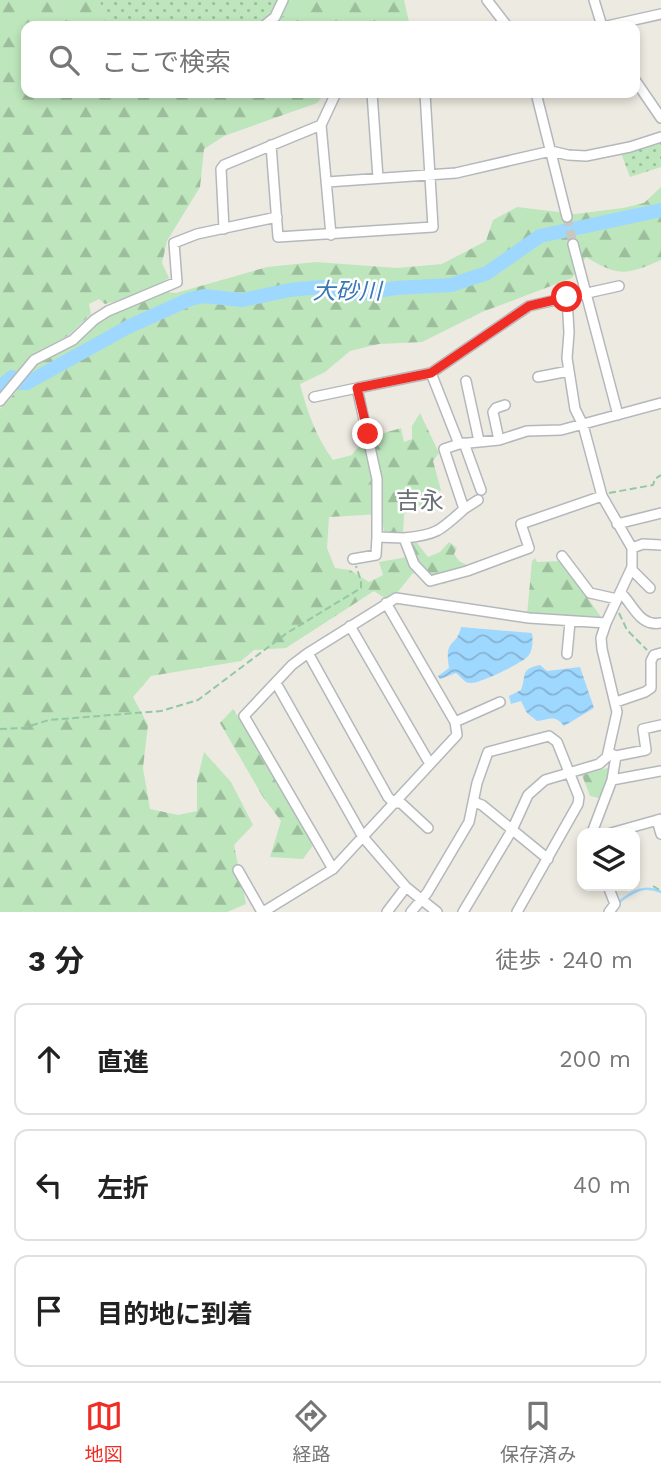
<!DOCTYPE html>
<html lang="ja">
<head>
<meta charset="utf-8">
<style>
  :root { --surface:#fff; --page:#f6f6f6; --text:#222; --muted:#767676; --line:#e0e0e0; --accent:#f02d24 }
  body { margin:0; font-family:"Work Sans","Noto Sans JP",sans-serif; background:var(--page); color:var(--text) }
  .controls { position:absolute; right:21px; bottom:21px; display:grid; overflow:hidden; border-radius:14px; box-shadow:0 4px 10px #0003 }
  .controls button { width:63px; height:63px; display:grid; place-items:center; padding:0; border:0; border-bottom:2px solid var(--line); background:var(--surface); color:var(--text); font:35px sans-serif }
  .stop { position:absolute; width:21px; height:21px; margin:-16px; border:5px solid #f02d24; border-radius:50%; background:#fff }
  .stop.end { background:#f02d24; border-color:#fff; box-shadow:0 2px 7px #0008 }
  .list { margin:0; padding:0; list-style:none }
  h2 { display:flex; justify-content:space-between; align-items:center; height:91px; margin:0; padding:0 28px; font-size:30px }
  h2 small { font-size:23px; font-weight:400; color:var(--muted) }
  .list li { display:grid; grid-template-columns:46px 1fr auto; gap:21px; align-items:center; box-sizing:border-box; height:112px; margin:0 14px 14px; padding:0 14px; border:2px solid var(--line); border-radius:14px }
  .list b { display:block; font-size:26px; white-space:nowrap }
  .list em { font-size:23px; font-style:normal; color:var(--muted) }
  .icon { flex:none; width:38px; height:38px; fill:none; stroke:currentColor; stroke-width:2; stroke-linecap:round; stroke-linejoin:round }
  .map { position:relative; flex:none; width:661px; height:912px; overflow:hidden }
  .search { position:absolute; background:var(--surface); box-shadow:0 4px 10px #0003; left:21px; right:21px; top:21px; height:77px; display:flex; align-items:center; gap:18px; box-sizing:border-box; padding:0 24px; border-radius:14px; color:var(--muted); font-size:26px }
  .sheet { height:469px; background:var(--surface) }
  nav { display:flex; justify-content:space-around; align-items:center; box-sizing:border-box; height:98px; border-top:2px solid var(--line); background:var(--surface); font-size:19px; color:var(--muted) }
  nav a { display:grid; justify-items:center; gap:4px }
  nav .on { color:var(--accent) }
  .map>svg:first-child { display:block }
  .forest { fill:url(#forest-firs) }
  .park { fill:url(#park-dots) }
  .water { fill:url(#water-waves) }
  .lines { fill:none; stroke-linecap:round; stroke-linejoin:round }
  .stream { stroke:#9fd8ff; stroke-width:2.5 }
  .river { stroke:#9fd8ff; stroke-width:14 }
  .minor-tunnel { stroke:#c8c7c2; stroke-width:9; stroke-dasharray:9 4.5; stroke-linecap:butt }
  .minor-casing { stroke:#b4b8bc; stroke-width:12 }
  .path { stroke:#94c8a2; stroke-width:2; stroke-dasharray:7 3.5; stroke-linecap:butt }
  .minor { stroke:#fff; stroke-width:9 }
  .route { stroke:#f02d24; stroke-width:9 }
  .labels { text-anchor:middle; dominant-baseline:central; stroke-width:5; stroke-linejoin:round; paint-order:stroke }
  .water-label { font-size:23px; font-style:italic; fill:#3979b5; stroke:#fff }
  .quarter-label { font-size:24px; fill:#6a7075; stroke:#fff }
</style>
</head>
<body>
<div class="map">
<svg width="661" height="912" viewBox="0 0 661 912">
  <defs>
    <pattern id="forest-firs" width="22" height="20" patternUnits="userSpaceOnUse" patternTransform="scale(1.75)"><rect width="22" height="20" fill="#bde6bc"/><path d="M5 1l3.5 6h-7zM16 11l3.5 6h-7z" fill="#9dbe9c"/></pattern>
    <pattern id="park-dots" width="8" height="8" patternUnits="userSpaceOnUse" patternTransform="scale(1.75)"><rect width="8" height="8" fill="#bde6bc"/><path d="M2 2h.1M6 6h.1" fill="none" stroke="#9dbe9c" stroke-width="1.8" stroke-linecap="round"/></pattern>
    <pattern id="water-waves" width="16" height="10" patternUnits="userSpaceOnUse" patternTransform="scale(1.75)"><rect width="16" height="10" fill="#9fd8ff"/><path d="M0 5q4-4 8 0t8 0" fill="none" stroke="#85b2d2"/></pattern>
  </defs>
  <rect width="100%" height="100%" fill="#edeae1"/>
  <path class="forest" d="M0 0H106L112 26H26V93H325L317 103 224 136 204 149 200 187 167 241 162 263 169 278 135 296 105 304 99 299 89 304 91 314 69 335 34 354 0 395Z
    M288 0H404L410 26H257Z
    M661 187V260C627 275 618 277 586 257L572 278 482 312 422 342 379 344 350 351 325 372 300 384C307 411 316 437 333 460L352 455C362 439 384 433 401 428L404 442 412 439V426L420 413 439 453 433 461 441 490 426 506 404 514 403 534 384 531 381 514 329 517 327 548 335 568 350 570 369 582 383 575 379 562 407 557 409 542 417 543 428 557 440 552 449 542 457 548 454 554 459 561 469 566 445 584 413 573 397 593 386 599 374 591 286 648 254 650 241 661 151 676 133 697 148 725 143 768 150 809 178 815 197 811V781L204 752 231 782 253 825 234 845 246 904 227 912H0V409L14 394 35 363 98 321 165 292 176 293 267 267 316 262 397 268 442 264 486 241 493 220 517 207 575 214 623 208 644 203Z
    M535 558 537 562 558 561 564 564 603 620 527 615 532 561Z
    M233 709 317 840 303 859 270 857 281 821 263 797 220 723Z
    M611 767 603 799 590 796 582 775Z"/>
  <path class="park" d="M100 0H290L285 16 269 26H106Z
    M661 140V167L630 177 621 153Z"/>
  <path class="water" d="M461 627 532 633C533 640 533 649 529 655 525 662 477 685 469 683 464 682 460 676 456 673L440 679 438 676 449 668C444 637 456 649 461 627Z
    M540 665 547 671 580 667 594 708 564 726C554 714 550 720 537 721L527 713 521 701 511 704 509 696 521 690C527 676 519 669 540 665Z"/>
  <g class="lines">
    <path class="stream" d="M619 902C632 892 644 884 661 892"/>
    <path class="river" d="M0 387 12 377 20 383H27L128 327 190 299 204 296 242 300 290 290 321 287 358 294 396 288 451 285 487 273 540 236 661 210"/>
    <path class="minor-tunnel" d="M567 217 573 244"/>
    <defs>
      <path id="minor" d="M487 0 507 26
        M594 0 602 26
        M264 26 275 17 283 0
        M607 26 661 14
        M635 80 661 118
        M372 93 378 178
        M536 93 567 217
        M271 145 278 237 433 227 425 93
        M327 182 456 173 551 151 568 155 586 156 630 147 661 137
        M224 229 221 169 224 165 321 125
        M331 235 321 125 336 93
        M573 244 618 415
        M431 373 459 444
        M538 377 569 371
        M466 381 479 441
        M314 397 357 388
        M0 401 34 360 73 340 94 320 108 311 177 282 174 243 197 234 277 217
        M499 440 493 412 496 408 505 405
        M464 443 481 490
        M464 509 478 500
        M617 524 661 513
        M377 537V479L357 388 431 373 529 306 619 286
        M404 538C436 535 440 531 464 509L444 449 459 444 499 440 527 431 561 430 661 403
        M632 548 643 544 661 545
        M562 556 590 593 617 599
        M353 559 376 555 377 537 404 538 414 564 430 581 467 571 529 548 521 524 602 496
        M631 569 650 588
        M620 592C634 605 639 627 661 623
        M350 626 430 764
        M308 653 388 797 394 803H401L428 828
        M567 654 570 622
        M276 683 363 837 406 887 437 912
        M616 702 645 692 651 688V661L654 655 661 653
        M455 722 500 702
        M609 753 616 756 646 750 643 729 661 725
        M616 756 612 780 661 771
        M474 802 482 805 548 859
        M657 820 661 834
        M595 833 593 830 612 780
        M611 833 661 819
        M333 869 244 716 292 665 308 653 396 598 529 618 606 623
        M238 870 262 912
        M608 886 615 904 609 912
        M263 912 333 869 457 735 455 722 386 603
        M387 912 406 887
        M411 912 427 893 469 822 477 783 488 752 549 736 557 742 579 797 578 804 517 912
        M463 912 512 830 528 795 545 780 599 764 607 757 617 712 602 649 601 638 606 623 632 567V548L602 496 583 425 575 409 567 358 569 333 567 297"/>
    </defs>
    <use href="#minor" class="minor-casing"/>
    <path class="path" d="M609 493 653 485 655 479 661 475
      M619 613 627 630 647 650
      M0 729 23 728 49 720 161 711 198 700 287 633 361 588V581L356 566
      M653 886 661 891"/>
    <use href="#minor" class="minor"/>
  </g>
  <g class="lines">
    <path class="route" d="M368 434 357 388 431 373 529 306 567 297"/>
  </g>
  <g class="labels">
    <g class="water-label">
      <text x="347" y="291">大砂川</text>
    </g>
    <g class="quarter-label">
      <text x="420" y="501">吉永</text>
    </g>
  </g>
</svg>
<div class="controls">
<button><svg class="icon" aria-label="layers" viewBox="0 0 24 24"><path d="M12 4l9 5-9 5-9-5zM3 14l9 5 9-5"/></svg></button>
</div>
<div class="stop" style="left:567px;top:297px"></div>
<div class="stop end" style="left:368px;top:434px"></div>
<div class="search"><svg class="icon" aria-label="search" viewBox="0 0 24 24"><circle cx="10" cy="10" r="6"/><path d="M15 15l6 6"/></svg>ここで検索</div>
</div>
<section class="sheet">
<h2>3 分<small>徒歩 · 240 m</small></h2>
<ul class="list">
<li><svg class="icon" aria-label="ahead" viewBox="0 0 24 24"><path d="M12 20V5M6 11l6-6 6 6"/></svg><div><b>直進</b></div><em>200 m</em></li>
<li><svg class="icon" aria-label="left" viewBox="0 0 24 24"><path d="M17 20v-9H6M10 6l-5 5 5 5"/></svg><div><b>左折</b></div><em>40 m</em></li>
<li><svg class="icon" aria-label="arrive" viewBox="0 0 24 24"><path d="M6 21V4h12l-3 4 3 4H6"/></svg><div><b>目的地に到着</b></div></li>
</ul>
</section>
<nav>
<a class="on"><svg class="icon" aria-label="map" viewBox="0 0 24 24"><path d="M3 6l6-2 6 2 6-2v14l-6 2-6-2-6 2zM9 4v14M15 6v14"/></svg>地図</a>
<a><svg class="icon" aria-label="directions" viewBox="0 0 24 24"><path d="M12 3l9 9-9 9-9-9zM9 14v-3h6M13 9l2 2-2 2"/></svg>経路</a>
<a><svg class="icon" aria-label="saved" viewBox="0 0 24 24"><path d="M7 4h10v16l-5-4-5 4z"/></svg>保存済み</a>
</nav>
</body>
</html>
